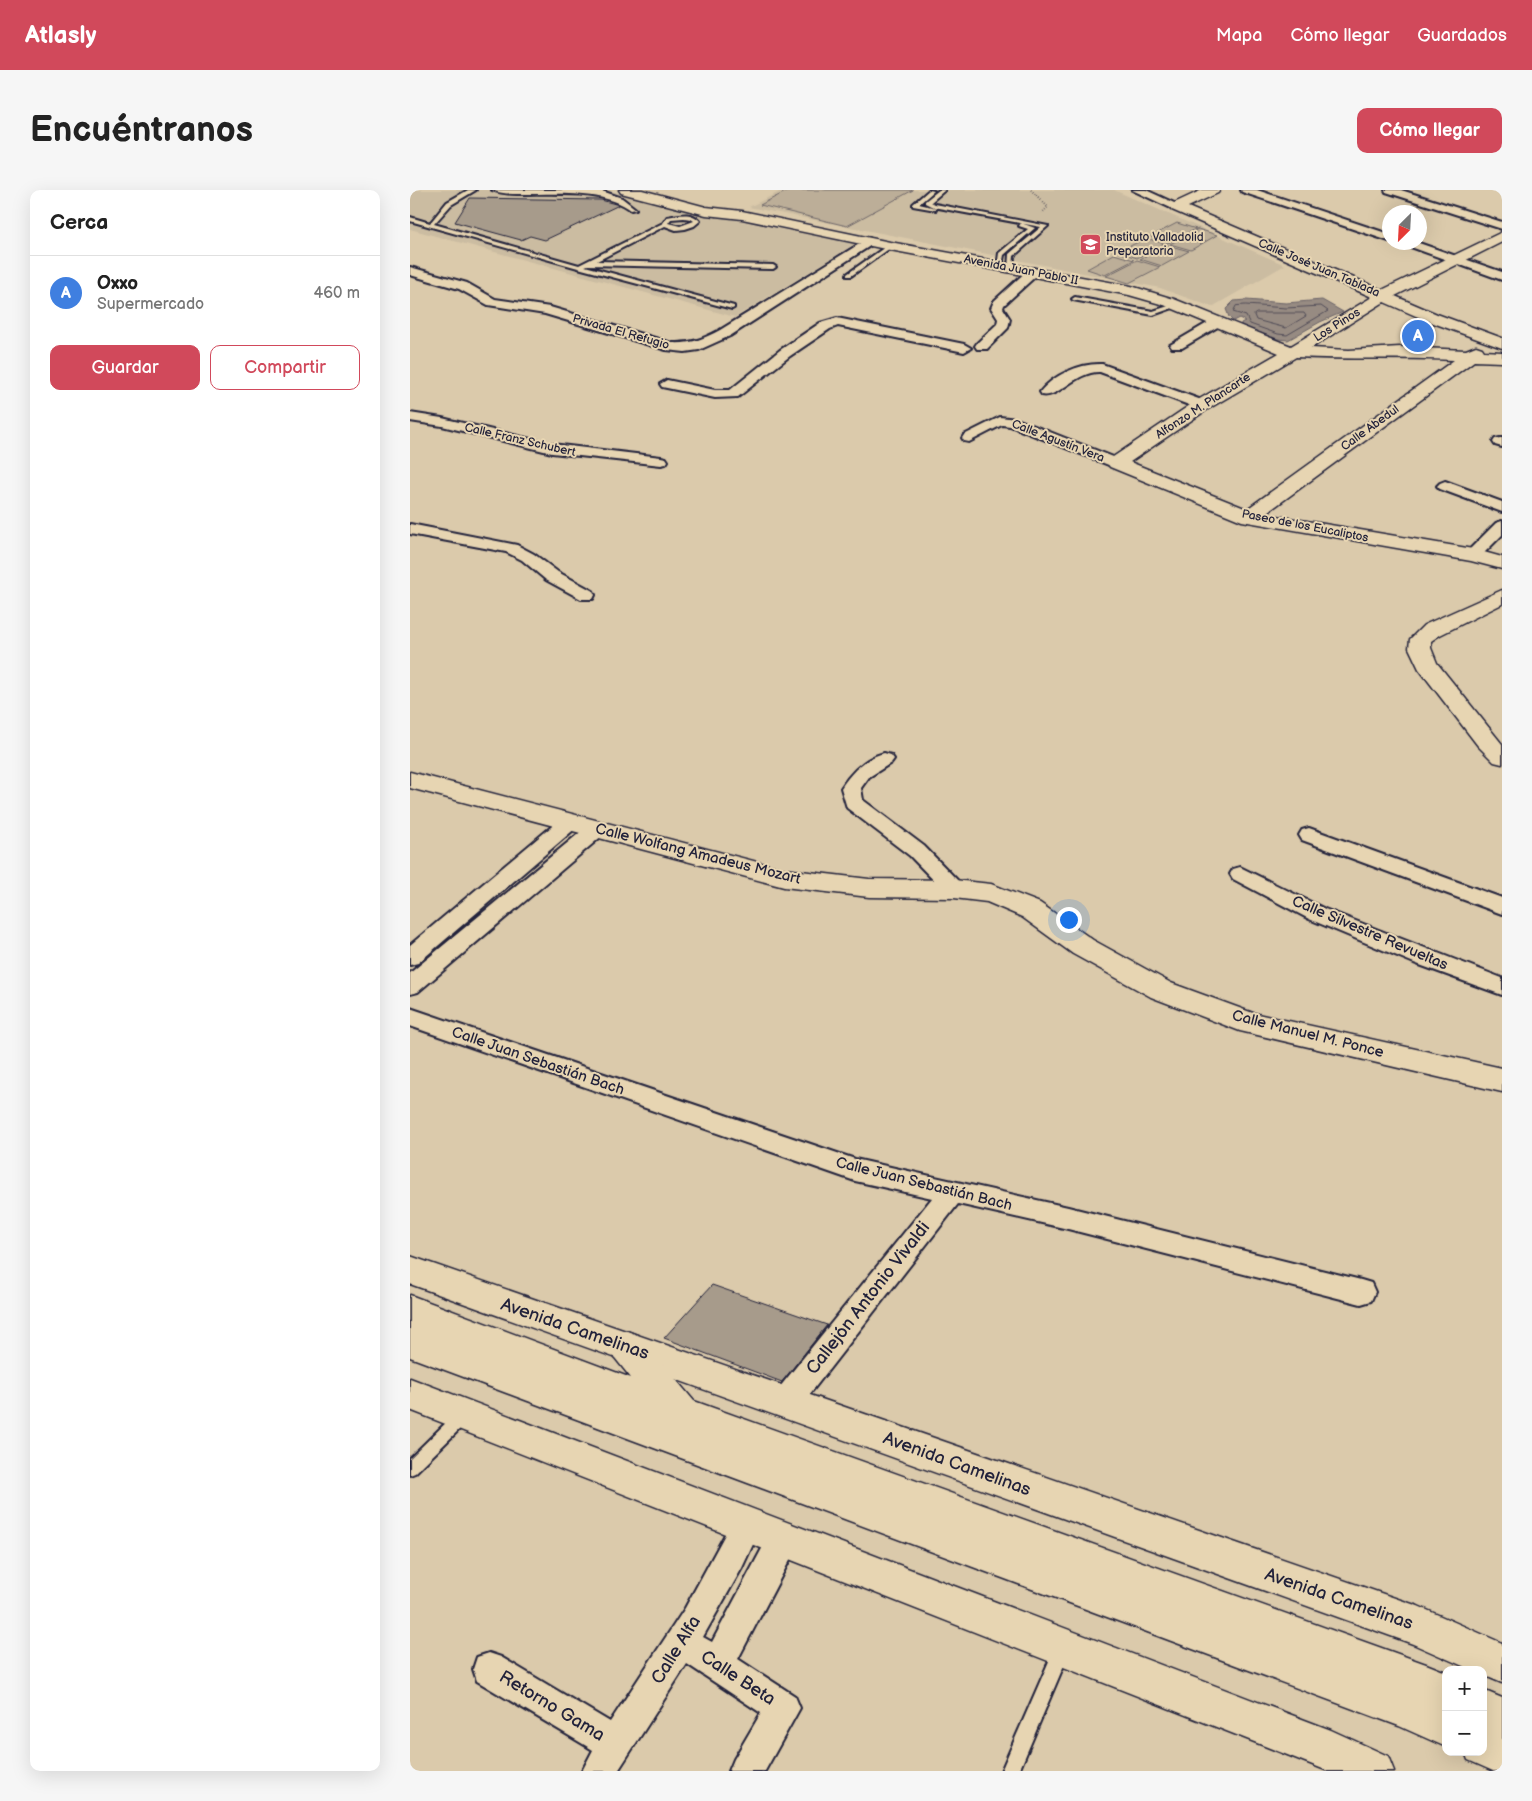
<!DOCTYPE html>
<html lang="es">
<head>
<meta charset="utf-8">
<style>
  :root { --surface:#fff; --page:#f6f6f6; --text:#222; --muted:#767676; --line:#e0e0e0; --accent:#d1495b }
  body { margin:0; font-family:"Balsamiq Sans",sans-serif; background:var(--page); color:var(--text) }
  .controls { position:absolute; right:15px; bottom:15px; display:grid; overflow:hidden; border-radius:10px; box-shadow:0 5px 20px #0002 }
  .controls button { width:45px; height:45px; display:grid; place-items:center; padding:0; border:0; border-bottom:1px solid var(--line); background:var(--surface); color:var(--text); font:25px sans-serif }
  .compass { position:absolute; left:972px; top:15px; width:45px; height:45px; border-radius:50%; background:var(--surface); box-shadow:0 5px 20px #0002; rotate:204deg }
  .you { position:absolute; left:658px; top:729px; width:18px; height:18px; margin:-12px; border:4px solid #fff; border-radius:50%; background:#1a73e8; box-shadow:0 0 0 8px #1a73e833 }
  .badge { display:grid; place-items:center; width:32px; height:32px; border-radius:50%; background:var(--accent); color:#fff; font-size:16px; font-weight:700 }
  .pin { position:absolute; translate:-50% -50%; border:2px solid #fff; box-shadow:0 1px 5px #0006 }
  .list { margin:0; padding:0; list-style:none }
  h2 { display:flex; justify-content:space-between; align-items:center; height:65px; margin:0; padding:0 20px; font-size:21px }
  h2 small { font-size:16px; font-weight:400; color:var(--muted) }
  .list li { display:grid; grid-template-columns:32px 1fr auto; gap:15px; align-items:center; box-sizing:border-box; height:75px; padding:0 20px; border-top:1px solid var(--line) }
  .list b { display:block; font-size:19px; white-space:nowrap }
  .list p { margin:0; font-size:16px; white-space:nowrap; color:var(--muted) }
  .list em { font-size:16px; font-style:normal; color:var(--muted) }
  .actions { display:flex; gap:10px; padding:15px 20px }
  .actions a { flex:1; padding:11px 0; border:1px solid var(--accent); border-radius:10px; text-align:center; font-size:18px; color:var(--accent) }
  .actions .main { background:var(--accent); color:#fff }
  .map { position:relative; flex:none; width:1092px; height:1581px; overflow:hidden; border-radius:10px }
  header { display:flex; align-items:center; gap:30px; box-sizing:border-box; height:70px; padding:0 25px; background:var(--accent); color:#fff }
  header strong { font-size:24px }
  nav { display:flex; gap:28px; margin-inline-start:auto; font-size:18px }
  .intro { display:flex; align-items:center; justify-content:space-between; box-sizing:border-box; height:120px; padding:0 30px }
  h1 { margin:0; font-size:35px }
  .button { padding:12px 22px; border-radius:10px; background:var(--accent); color:#fff; font-size:18px; font-weight:700 }
  main { display:flex; gap:30px; padding:0 30px }
  aside { flex:1; background:var(--surface); border-radius:10px; box-shadow:0 5px 20px #0002 }
  .map>svg:first-child { display:block }
  .built { fill:#cbbca1 }
  .green { fill:#bcae98; stroke:#6f686a }
  .water { fill:#978b82; stroke:#686166 }
  .lines { fill:none; stroke-linecap:round; stroke-linejoin:round }
  .shore { stroke:#514c57; stroke-width:1 }
  .building { fill:#a79b8b; stroke:#22223b }
  .lane-casing { stroke:#22223b; stroke-width:4 }
  .street-casing { stroke:#22223b; stroke-width:4 }
  .secondary-casing { stroke:#22223b; stroke-width:3 }
  .highway-casing { stroke:#22223b; stroke-width:3 }
  .path { stroke:#22223b; stroke-width:2; stroke-dasharray:0.5 2; stroke-linecap:butt }
  .lane { fill:#e7d5b2; fill-rule:evenodd }
  .street { fill:#e7d5b2; fill-rule:evenodd }
  .secondary { fill:#e7d5b2; fill-rule:evenodd }
  .highway { fill:#e7d5b2; fill-rule:evenodd }
  .labels { text-anchor:middle; dominant-baseline:central; stroke-width:4; stroke-linejoin:round; paint-order:stroke }
  .far-poi-label { font-size:12px; fill:#22223b; stroke:#e7d5b2; text-anchor:start }
  .far-street-label { font-size:12px; fill:#22223b; stroke:#e7d5b2 }
  .street-label { font-size:15px; fill:#22223b; stroke:#e7d5b2 }
  .near-street-label { font-size:18px; fill:#22223b; stroke:#e7d5b2 }
</style>
</head>
<body>
<header>
<strong>Atlasly</strong>
<nav><a>Mapa</a><a>Cómo llegar</a><a>Guardados</a></nav>
</header>
<div class="intro"><h1>Encuéntranos</h1><a class="button">Cómo llegar</a></div>
<main>
<aside>
<h2>Cerca<small></small></h2>
<ul class="list">
<li><span class="badge" style="background:#3f7fe0">A</span><div><b>Oxxo</b><p>Supermercado</p></div><em>460 m</em></li>
</ul>
<div class="actions"><a class="main">Guardar</a><a>Compartir</a></div>
</aside>
<div class="map">
<svg width="1092" height="1581" viewBox="0 0 1092 1581">
  <rect width="100%" height="100%" fill="#dbcaab"/>
  <filter id="ink" filterUnits="userSpaceOnUse"><feTurbulence type="fractalNoise" baseFrequency=".02" numOctaves="2"/><feDisplacementMap in="SourceGraphic" scale="10" xChannelSelector="R" yChannelSelector="G"/><feConvolveMatrix kernelMatrix="1 2 1 2 8 2 1 2 1" color-interpolation-filters="sRGB"/></filter>
  <g filter="url(#ink)">
    <path class="built" d="M0 0H197L292 23 445 54 325 127 0 39Z
      M373 0H704L875 75 802 117 750 98 339 17Z"/>
    <path class="green" d="M379 0H503L437 36 350 15Z
      M767 33 786 39 758 53 740 47Z
      M788 39 807 45 781 60 760 54Z
      M736 48 755 54 727 68 708 62Z
      M757 55 779 61 752 76 730 69Z
      M704 64 724 70 695 85 677 79Z
      M727 70 750 77 719 93 696 86Z"/>
    <path class="water" d="M836 110 876 113 912 110 933 122 910 132 878 150 868 149 831 136V133L835 131 829 128 823 131 819 127 816 119 824 111Z"/>
    <g class="lines">
      <path class="shore" d="M836 115 876 118 911 116 918 121 877 145 868 144 840 134 836 126 823 122 826 116Z
        M847 123H894L896 126 876 138 846 130 844 125Z"/>
    </g>
    <path class="building" d="M60 8 191 10 209 15 135 50 120 46 111 50 45 32Z
      M302 1095 417 1135 372 1192 254 1148Z"/>
    <g class="lines">
      <defs>
        <path id="lane" d="M58 0H66L41 15 24 34 169 75 253 33 257 27C269 25 281 21 290 31L284 36 275 39 266 40 255 36 187 71 363 75 366 77 363 79 178 75 175 76 324 116V118L322 119 168 78 0 31V27L20 33 37 12ZM274 28 281 29 284 31 270 36 258 33 261 29Z
          M82 0H189L212 8 226 19 221 20C195 0 146 4 113 4 103 4 90 4 82 0Z
          M519 0 524 1 509 14 526 18V20L503 16V14Z
          M529 0H535L521 12 525 14 638 36 604 66 603 78 598 79 599 64 631 37 523 17 515 13V11Z
          M611 33 625 38 594 65 592 76 587 77 589 63 618 39 609 36Z
          M478 55 483 56 441 86H437V84Z
          M665 107 743 121 768 113 771 115 743 125 663 110 662 109Z
          M53 1219 58 1221 60 1226 58 1231 5 1283 0 1285V1268L48 1221Z
          M652 1453 658 1455 660 1461 609 1581H591L646 1455Z"/>
        <path id="street" d="M722 0H736L773 17 771 19H763Z
          M831 0H847L979 44V51L832 2Z
          M975 0H991L1092 32V39L976 2Z
          M459 48 465 52 463 54 320 146 289 160 275 162 256 160 135 124 78 115 49 99 0 85V77L57 93 85 109 140 117 262 153C281 154 293 149 310 140Z
          M987 52H1006L1092 82V90Z
          M623 78 627 79 629 82 627 85 594 115 593 118 600 129 598 138 577 159H567L565 156 567 153 587 134 588 129 581 118 584 111 619 79Z
          M427 128 554 154 561 158 554 162 428 136 420 139 380 166 328 207 305 208 252 197 250 194 257 190 305 200H320L370 160 410 133Z
          M806 128 811 129 812 132 811 135 772 158H762L760 155Z
          M692 174 797 212 799 215 797 218H787L690 182C666 181 648 209 632 205L630 202C643 185 670 173 692 174Z
          M0 223 32 228 142 254 251 267 256 268 258 271 256 274 251 275 142 263 32 236 0 231Z
          M590 227 607 229 711 270 713 273 711 276H701L600 236 592 235 559 252 554 251 552 248 554 245Z
          M1090 248H1092V257L1085 255 1083 252 1085 249Z
          M1035 291 1092 312V322L1030 299 1027 296 1030 293Z
          M1092 331V345L1069 368H1057L1055 365 1057 362 1086 333Z
          M0 334 107 355 124 364 148 382 183 401 185 405 183 409H171L136 390 112 370 96 362 0 344Z
          M474 563 481 565 484 569 481 573 459 587 451 598 453 610 514 656 551 694 555 699 551 704 544 706 537 704 500 666 437 618 431 598C441 582 455 568 474 563Z
          M160 625 167 627 170 632 167 637 8 773 0 775V755L153 627Z
          M186 633 193 635 196 640 193 645 8 802 0 804V783L179 635Z
          M899 638 1092 708V724L892 650 889 645 892 640Z
          M830 677 915 719 1092 788V805L1004 773 899 729 823 689 820 684 823 679Z
          M0 818 445 969 658 1017 951 1090 961 1093 965 1102 961 1111 951 1114 658 1039 548 1014 385 1223 375 1227 365 1223 361 1213 365 1203 522 1008 445 991 0 836Z
          M337 1320 348 1324 352 1335 332 1378 293 1447 302 1452 363 1338 374 1334 385 1338 389 1349 385 1360 328 1469 385 1506 390 1518 355 1581H319L324 1569 351 1523 277 1474 208 1581H172L183 1560 67 1491 63 1479 67 1467 79 1463 91 1467 200 1532 275 1418 326 1324Z"/>
        <path id="secondary" d="M209 0H232L296 17 332 21 480 52 721 96 764 109 881 156 962 107 762 20 760 17 762 14 792 0H810L808 3 778 17 972 100 1092 42V52L985 106 1027 124 1092 148V158L1015 130 974 112 901 158 939 160 990 157 1056 160 1066 156 1072 158 1074 161 1092 162V172L1064 171 855 324 1063 359 1092 367V379L1061 371 832 331 700 277 697 273 700 269 786 211 869 163 754 115 719 105 480 60 332 29 296 25 211 3ZM886 167C938 170 991 167 1044 170L837 319 720 272 798 219Z
          M1092 400V414L1030 445 1021 451V458L1027 473 1092 554V574L1084 572 1068 556 1009 479 999 458 1000 449 1014 435Z
          M0 582 374 679 459 689 544 690 581 694 630 713 683 750 761 793 843 823 1092 878V902L830 841 741 807 663 764 612 727 577 712 544 708 459 707 374 697 0 598Z
          M0 1066 1008 1416 1092 1453V1493L1073 1485V1480H1062L1003 1454 0 1094Z
          M0 1188 921 1540 978 1566 984 1581H918L0 1220Z"/>
        <path id="highway" d="M0 1105 221 1188 205 1168 200 1157 205 1146 217 1141 229 1146 284 1211 1016 1474 1036 1482V1557L989 1536 0 1167V1135L8 1138 0 1135Z
          M1073 1500 1092 1508V1581H1083L1058 1570 1055 1562H1073Z"/>
      </defs>
      <use href="#lane" class="lane-casing"/>
      <use href="#street" class="street-casing"/>
      <use href="#secondary" class="secondary-casing"/>
      <use href="#highway" class="highway-casing"/>
      <path class="path" d="M621 0 638 17 632 23"/>
      <use href="#lane" class="lane"/>
      <use href="#street" class="street"/>
      <use href="#secondary" class="secondary"/>
      <use href="#highway" class="highway"/>
    </g>
  </g>
  <defs>
    <symbol id="university-square" viewBox="-11 -11 22 22"><rect x="-9" y="-9" width="18" height="18" rx="4" fill="#d1495b" stroke="#e7d5b2"/><path d="M0-5L7-2L0 1L-7-2ZM-4 1L0 2.5L4 1V4Q0 6-4 4Z" fill="#fff"/></symbol>
  </defs>
  <g fill-rule="evenodd">
    <use href="#university-square" x="668" y="42" width="25" height="25"/>
  </g>
  <g class="labels">
    <g class="far-poi-label">
      <text x="696" y="47">Instituto Valladolid<tspan x="696" dy="14">Preparatoria</tspan></text>
    </g>
    <g class="far-street-label">
      <text transform="translate(909 78) rotate(23)">Calle José Juan Tablada</text>
      <text transform="translate(611 80) rotate(11)">Avenida Juan Pablo II</text>
      <text transform="translate(927 135) rotate(-32)">Los Pinos</text>
      <text transform="translate(211 142) rotate(16)">Privada El Refugio</text>
      <text transform="translate(793 216) rotate(-33)">Alfonzo M. Plancarte</text>
      <text transform="translate(960 238) rotate(-36)">Calle Abedul</text>
      <text transform="translate(110 250) rotate(13)">Calle Franz Schubert</text>
      <text transform="translate(648 251) rotate(21)">Calle Agustín Vera</text>
      <text transform="translate(895 336) rotate(11)">Paseo de los Eucaliptos</text>
    </g>
    <g class="street-label">
      <text transform="translate(288 664) rotate(14)">Calle Wolfang Amadeus Mozart</text>
      <text transform="translate(960 743) rotate(23)">Calle Silvestre Revueltas</text>
      <text transform="translate(898 844) rotate(14)">Calle Manuel M. Ponce</text>
      <text transform="translate(128 871) rotate(19)">Calle Juan Sebastián Bach</text>
      <text transform="translate(514 994) rotate(14)">Calle Juan Sebastián Bach</text>
    </g>
    <g class="near-street-label">
      <text transform="translate(458 1108) rotate(-52)">Callejón Antonio Vivaldi</text>
      <text transform="translate(165 1139) rotate(19)">Avenida Camelinas</text>
      <text transform="translate(547 1274) rotate(20)">Avenida Camelinas</text>
      <text transform="translate(929 1409) rotate(19)">Avenida Camelinas</text>
      <text transform="translate(266 1460) rotate(-58)">Calle Alfa</text>
      <text transform="translate(328 1488) rotate(33)">Calle Beta</text>
      <text transform="translate(142 1516) rotate(31)">Retorno Gama</text>
    </g>
  </g>
</svg>
<div class="controls">
<button>+</button>
<button>−</button>
</div>
<svg class="compass" viewBox="-18 -18 36 36"><path d="M0-13l5 13h-10z" fill="#e53935"/><path d="M0 13l5-13h-10z" fill="#767676"/></svg>
<div class="you"></div>
<div class="pin badge" style="left:1008px;top:146px;background:#3f7fe0">A</div>
</div>
</main>
</body>
</html>
